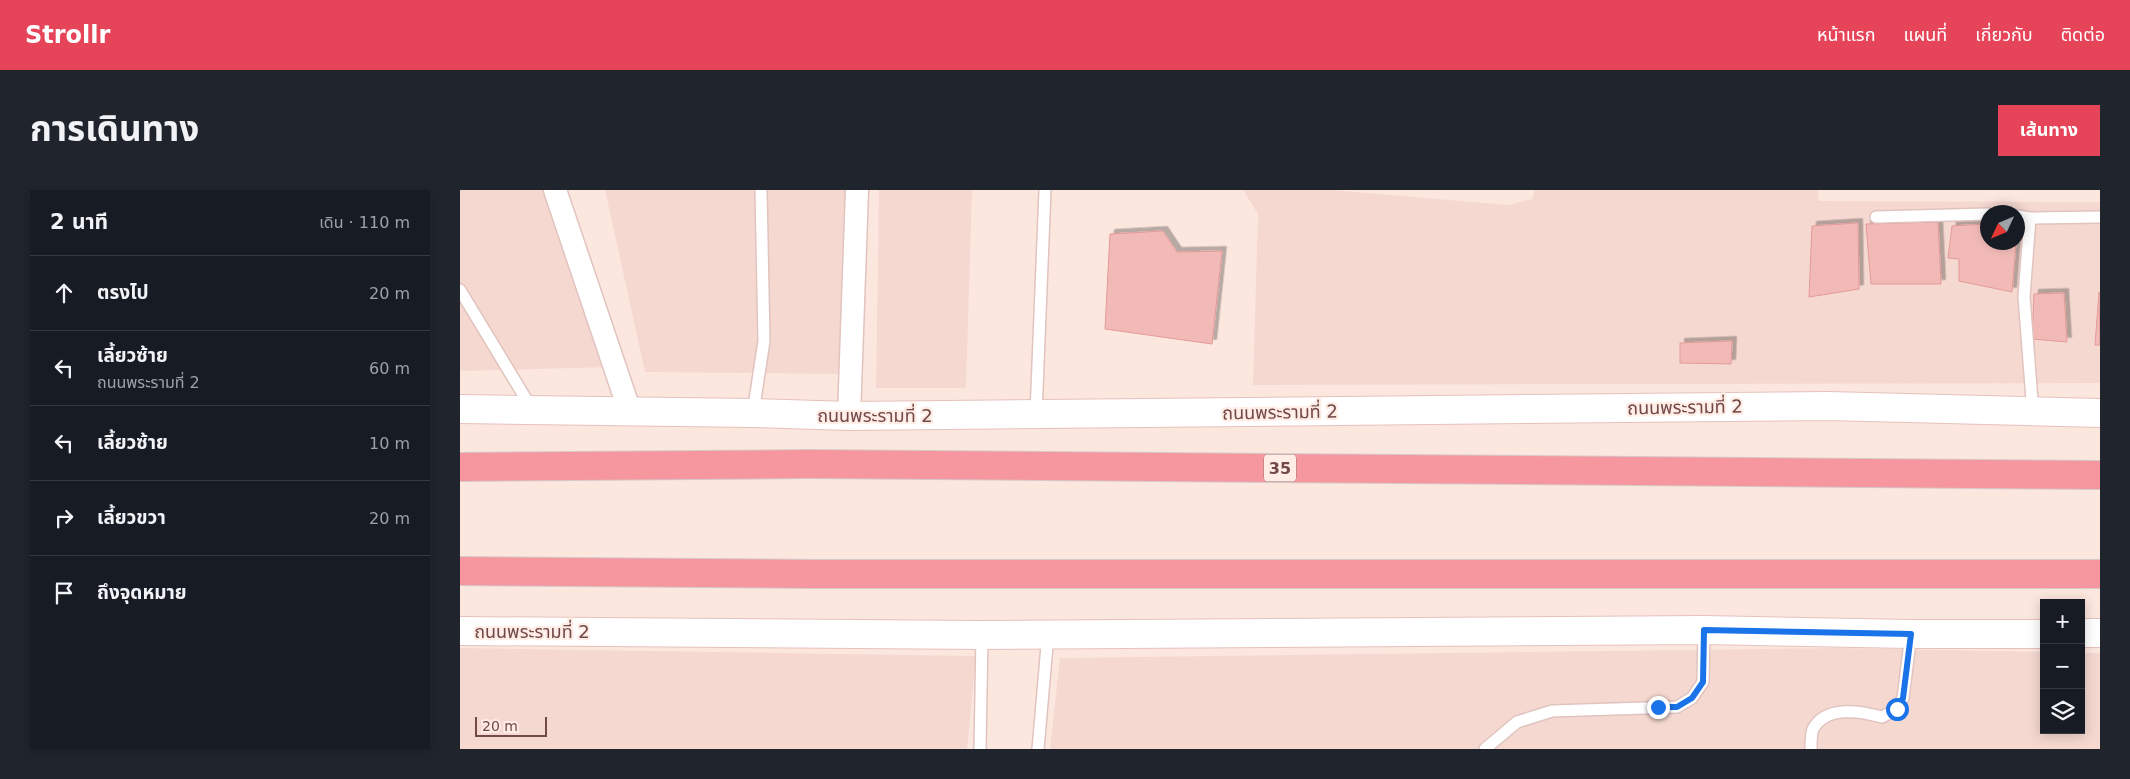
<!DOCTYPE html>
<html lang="th">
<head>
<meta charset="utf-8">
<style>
  :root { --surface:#171b24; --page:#20242c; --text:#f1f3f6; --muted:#9ea1a6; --line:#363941; --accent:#e64459 }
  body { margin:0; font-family:"DejaVu Sans","Noto Sans Thai",sans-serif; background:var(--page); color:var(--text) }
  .controls { position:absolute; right:15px; bottom:15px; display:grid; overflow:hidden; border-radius:0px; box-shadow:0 2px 12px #0003 }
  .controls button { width:45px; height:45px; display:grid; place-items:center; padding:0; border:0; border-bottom:1px solid var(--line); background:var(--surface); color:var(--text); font:25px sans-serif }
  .compass { position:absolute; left:1520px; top:15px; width:45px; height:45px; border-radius:50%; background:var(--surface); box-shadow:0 2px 12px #0003; rotate:226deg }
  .scale { position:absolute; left:15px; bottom:12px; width:72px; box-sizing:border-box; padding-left:5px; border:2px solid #724848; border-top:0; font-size:14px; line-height:18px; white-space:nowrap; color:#724848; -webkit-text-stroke:4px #ffece5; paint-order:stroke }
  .stop { position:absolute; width:15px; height:15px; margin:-11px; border:4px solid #1a73e8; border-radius:50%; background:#fff }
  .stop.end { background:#1a73e8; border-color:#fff; box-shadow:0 1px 5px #0008 }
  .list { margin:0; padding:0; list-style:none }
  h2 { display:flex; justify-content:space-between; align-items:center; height:65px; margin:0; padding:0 20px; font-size:21px }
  h2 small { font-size:16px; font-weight:400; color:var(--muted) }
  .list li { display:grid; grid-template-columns:32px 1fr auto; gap:15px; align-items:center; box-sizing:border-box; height:75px; padding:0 20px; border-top:1px solid var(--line) }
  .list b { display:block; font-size:19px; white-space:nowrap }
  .list p { margin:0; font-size:16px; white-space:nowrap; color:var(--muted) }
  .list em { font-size:16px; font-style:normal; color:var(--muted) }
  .icon { flex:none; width:28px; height:28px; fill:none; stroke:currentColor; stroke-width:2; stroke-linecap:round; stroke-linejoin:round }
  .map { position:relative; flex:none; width:1640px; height:559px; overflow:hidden; border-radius:0px }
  header { display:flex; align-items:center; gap:30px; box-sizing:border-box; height:70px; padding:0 25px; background:var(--accent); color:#fff }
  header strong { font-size:24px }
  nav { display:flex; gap:28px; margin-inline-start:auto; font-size:18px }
  .intro { display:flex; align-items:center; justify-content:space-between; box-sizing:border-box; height:120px; padding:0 30px }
  h1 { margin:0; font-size:35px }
  .button { padding:12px 22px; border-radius:0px; background:var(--accent); color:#fff; font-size:18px; font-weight:700 }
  main { display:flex; gap:30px; padding:0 30px }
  aside { flex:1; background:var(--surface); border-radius:0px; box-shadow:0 2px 12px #0003 }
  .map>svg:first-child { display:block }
  .residential { fill:#f5d9d1; fill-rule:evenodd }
  .building { fill:#f1bab7; stroke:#e39a98; filter:url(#shadow) }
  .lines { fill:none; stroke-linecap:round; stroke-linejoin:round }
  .lane-casing { stroke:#e1c3bf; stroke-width:14 }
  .street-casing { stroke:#e1c3bf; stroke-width:25 }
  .secondary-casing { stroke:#e6c1bc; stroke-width:30 }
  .highway-casing { stroke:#d5c8c8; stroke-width:30 }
  .lane { stroke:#fff; stroke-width:11 }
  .street { stroke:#fff; stroke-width:22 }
  .secondary { stroke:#fff; stroke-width:28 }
  .highway { stroke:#f6969e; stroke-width:28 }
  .route { stroke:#1a73e8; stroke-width:6 }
  .labels { text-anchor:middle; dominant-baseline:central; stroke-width:4.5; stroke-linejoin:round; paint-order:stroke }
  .shield { fill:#ffece5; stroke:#9c7977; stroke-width:1 }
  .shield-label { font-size:16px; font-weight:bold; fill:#724848 }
  .street-label { font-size:18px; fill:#724848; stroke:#ffece5 }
</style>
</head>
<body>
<header>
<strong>Strollr</strong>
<nav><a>หน้าแรก</a><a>แผนที่</a><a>เกี่ยวกับ</a><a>ติดต่อ</a></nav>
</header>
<div class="intro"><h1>การเดินทาง</h1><a class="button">เส้นทาง</a></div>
<main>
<aside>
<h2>2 นาที<small>เดิน · 110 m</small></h2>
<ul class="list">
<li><svg class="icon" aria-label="ahead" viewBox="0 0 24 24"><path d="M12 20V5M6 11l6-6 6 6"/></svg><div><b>ตรงไป</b></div><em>20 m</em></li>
<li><svg class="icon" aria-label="left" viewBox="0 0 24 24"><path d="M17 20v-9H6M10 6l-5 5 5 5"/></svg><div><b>เลี้ยวซ้าย</b><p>ถนนพระรามที่ 2</p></div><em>60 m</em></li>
<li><svg class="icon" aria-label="left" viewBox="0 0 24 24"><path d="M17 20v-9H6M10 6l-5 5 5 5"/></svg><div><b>เลี้ยวซ้าย</b></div><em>10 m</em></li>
<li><svg class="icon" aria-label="right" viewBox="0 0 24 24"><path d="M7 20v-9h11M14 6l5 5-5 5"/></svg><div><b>เลี้ยวขวา</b></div><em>20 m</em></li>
<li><svg class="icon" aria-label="arrive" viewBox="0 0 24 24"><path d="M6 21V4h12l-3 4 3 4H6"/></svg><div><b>ถึงจุดหมาย</b></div></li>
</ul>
</aside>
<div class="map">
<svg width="1640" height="559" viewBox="0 0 1640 559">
  <defs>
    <filter id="shadow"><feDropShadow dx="4.5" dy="-4.5" stdDeviation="0" flood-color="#0004"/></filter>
  </defs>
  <rect width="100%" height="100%" fill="#fce7df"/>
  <path class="residential" d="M0 0H88L153 177 0 181Z
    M145 0H389L384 184 185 182Z
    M419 0H512L506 198H416Z
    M783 0H872L1048 15 1072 9 1075 0H1358L1359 11 1640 12V193L793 195 798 24ZM1528 22H1558V52H1528Z
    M0 458 516 466 507 559H0Z
    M1378 458 1584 462V540H1621V463H1640V559H590L600 468Z"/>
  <path class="building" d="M1478 32 1481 94H1411L1406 34Z
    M1398 33 1399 99 1349 107 1352 36Z
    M1528 34V52H1556L1552 102 1499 91V69L1488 68 1492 36Z
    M703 41 717 62 762 61 752 154 645 139 650 44Z
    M1639 102 1640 155H1635Z
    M1604 103 1607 152 1572 149 1574 104Z
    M1272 151 1271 174 1220 173V153Z"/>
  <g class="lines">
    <defs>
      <path id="lane" d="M1558 26 1570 28 1640 27
        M1416 27 1528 24
        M1570 28 1564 107 1573 223
        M0 100 72 219
        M293 223 304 151 301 0
        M576 224 585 0
        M520 559 522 445
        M578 559 588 444
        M1025 559 1057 532 1092 521 1217 517 1232 508 1243 492 1244 440
        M1351 559C1351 553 1351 544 1353 539 1366 515 1401 521 1422 527L1437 519 1443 508 1451 444"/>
      <path id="street" d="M95 0 170 222
        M389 226 397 0"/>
      <path id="secondary" d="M0 219 293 223 389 226 1368 216 1640 223
        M0 441 522 445 1244 440 1451 444H1584
        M1621 443H1640"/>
      <path id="highway" d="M0 277 348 274 1640 285
        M0 381 353 384H1640"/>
    </defs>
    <use href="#lane" class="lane-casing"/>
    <use href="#street" class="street-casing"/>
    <use href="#secondary" class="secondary-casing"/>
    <use href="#highway" class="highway-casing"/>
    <use href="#lane" class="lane"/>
    <use href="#street" class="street"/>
    <use href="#secondary" class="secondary"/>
    <use href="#highway" class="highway"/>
  </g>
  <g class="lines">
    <path class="route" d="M1198 517H1217L1232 508 1243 492 1244 440 1451 444 1443 508 1437 519"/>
  </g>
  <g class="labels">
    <rect class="shield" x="804" y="264.5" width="32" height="27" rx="4"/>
    <g class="shield-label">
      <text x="820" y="278">35</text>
    </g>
    <g class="street-label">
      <text transform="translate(1225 217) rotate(-1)">ถนนพระรามที่ 2</text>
      <text transform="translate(820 222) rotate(-1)">ถนนพระรามที่ 2</text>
      <text x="415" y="225">ถนนพระรามที่ 2</text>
      <text x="72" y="441">ถนนพระรามที่ 2</text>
    </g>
  </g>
</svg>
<div class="controls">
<button>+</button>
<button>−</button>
<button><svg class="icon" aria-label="layers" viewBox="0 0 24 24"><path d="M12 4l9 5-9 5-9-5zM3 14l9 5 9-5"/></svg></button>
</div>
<svg class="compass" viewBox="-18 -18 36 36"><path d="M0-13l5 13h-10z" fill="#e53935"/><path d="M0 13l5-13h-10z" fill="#9ea1a6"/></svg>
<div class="scale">20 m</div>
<div class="stop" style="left:1437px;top:519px"></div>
<div class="stop end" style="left:1198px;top:517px"></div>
</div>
</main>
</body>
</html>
